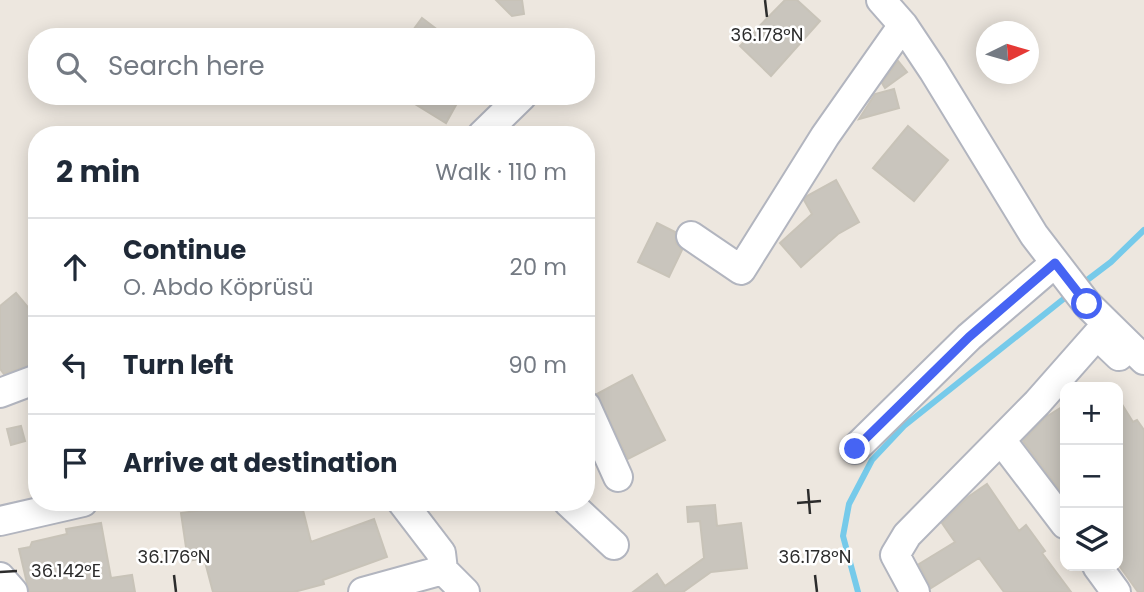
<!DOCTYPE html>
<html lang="en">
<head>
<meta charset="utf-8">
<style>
  :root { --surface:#fff; --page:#f2f2f3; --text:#1f2937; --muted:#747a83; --line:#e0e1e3 }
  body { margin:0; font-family:Poppins,sans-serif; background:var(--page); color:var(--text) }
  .controls { position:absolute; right:21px; bottom:21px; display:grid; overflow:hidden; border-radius:14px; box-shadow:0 4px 18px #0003 }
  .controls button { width:63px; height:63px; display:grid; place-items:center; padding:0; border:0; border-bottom:2px solid var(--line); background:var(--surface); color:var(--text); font:35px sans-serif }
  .compass { position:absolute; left:976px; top:21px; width:63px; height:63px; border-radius:50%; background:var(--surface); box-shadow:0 4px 18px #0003; rotate:85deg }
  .stop { position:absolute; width:21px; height:21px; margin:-16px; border:5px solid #4664f3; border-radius:50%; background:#fff }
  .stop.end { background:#4664f3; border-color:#fff; box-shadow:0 2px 7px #0008 }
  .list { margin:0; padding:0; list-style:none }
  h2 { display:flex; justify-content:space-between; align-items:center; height:91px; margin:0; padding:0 28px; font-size:30px }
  h2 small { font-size:23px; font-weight:400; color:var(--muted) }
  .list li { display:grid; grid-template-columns:46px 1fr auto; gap:21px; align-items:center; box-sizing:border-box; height:98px; padding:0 28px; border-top:2px solid var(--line) }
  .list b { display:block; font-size:26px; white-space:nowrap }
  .list p { margin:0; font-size:23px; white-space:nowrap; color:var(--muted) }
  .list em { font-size:23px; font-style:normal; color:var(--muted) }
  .icon { flex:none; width:38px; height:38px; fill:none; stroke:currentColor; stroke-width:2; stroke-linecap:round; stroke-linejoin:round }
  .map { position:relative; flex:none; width:1144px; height:592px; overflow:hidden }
  .search { position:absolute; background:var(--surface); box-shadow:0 4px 18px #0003; left:28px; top:28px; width:567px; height:77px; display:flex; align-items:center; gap:18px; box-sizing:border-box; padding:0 24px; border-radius:28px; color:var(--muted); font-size:26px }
  .panel { position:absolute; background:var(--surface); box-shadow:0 4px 18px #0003; left:28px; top:126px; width:567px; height:385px; border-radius:28px }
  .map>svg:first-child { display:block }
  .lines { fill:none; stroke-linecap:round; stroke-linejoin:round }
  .stream { stroke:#76caea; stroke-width:6 }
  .building { fill:#c9c5bd; stroke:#c8c3b8; stroke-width:2 }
  .minor-casing { stroke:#b2b5bf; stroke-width:32 }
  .minor { stroke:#fff; stroke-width:28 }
  .route { stroke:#4664f3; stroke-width:9 }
  .ticks { fill:none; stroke:#2c2c2c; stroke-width:2.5 }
  .ticks-label { font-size:18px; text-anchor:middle; fill:#2c2c2c; stroke:#fff; stroke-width:5; stroke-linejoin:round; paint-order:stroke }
</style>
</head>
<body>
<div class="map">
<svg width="1144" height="592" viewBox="0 0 1144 592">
  <rect width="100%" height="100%" fill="#ede7df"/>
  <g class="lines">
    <path class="stream" d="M1082 284 1111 262 1144 230
      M858 592 843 536 849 504 872 460 904 426 1071 293"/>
  </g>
  <path class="building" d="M496 0H522L524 14 512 16Z
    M785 0H797L820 21 771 76 740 46Z
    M422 18 447 37H408Z
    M898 61 907 72 885 88 882 83Z
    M894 89 899 108 859 119 875 94Z
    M402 96H461L446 123Z
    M908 126 948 160 914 201 873 168Z
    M836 180 859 222 838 234 801 267 780 243 812 214 804 200 807 196Z
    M657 223 675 232 676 243 682 250 669 277 638 262Z
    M16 293 37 318V363L4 374 0 369V306Z
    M632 375 665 440 628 459 597 394Z
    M1118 398 1133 422 1137 420 1144 430V592H1138L1118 564Z
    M1065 405V497L1023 441 1046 417Z
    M21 426 25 441 11 445 7 429Z
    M987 484 1019 531 1026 525 1045 551 1042 553 1071 592H1004L979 558 931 588 919 564 955 542 942 523 968 497Z
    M232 502H301L311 542 374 519 387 557 323 580 324 584 294 592H213L204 558 188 561 181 513 233 506Z
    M715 505 717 526 741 523 747 568 711 572 683 592H633L657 574 665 586 704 558 700 521 688 522 687 507Z
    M101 523 111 578 132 575 135 592H29L19 549 30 547 32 542 67 534 66 529Z"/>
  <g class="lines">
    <defs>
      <path id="minor" d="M881 0 903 25 933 70 1034 235 1087 304 1144 360
        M482 135 522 96
        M691 236 741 270 825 136 903 25
        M0 393 37 379
        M586 406 618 477
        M1001 440 1065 524
        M855 449 969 337 1055 263
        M568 502 614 545
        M0 521 83 502
        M1097 566 1116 592
        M443 570 465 592
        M0 577 13 592
        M363 592 443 570 441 553 402 502
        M915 592 895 555 907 535 1037 403 1097 335 1119 356"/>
    </defs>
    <use href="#minor" class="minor-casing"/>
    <use href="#minor" class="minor"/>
  </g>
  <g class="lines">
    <path class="route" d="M855 449 969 337 1055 263 1087 304"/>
  </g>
  <path class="ticks" d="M765 0 767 17M808 489 810 514M797 503 821 501M0 572 17 571M174 575 176 592M815 575 817 592"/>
  <g class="ticks-label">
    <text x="767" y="41">36.178°N</text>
    <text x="174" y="563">36.176°N</text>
    <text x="815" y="563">36.178°N</text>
    <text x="66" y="577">36.142°E</text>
  </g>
</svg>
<div class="controls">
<button>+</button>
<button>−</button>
<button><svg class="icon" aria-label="layers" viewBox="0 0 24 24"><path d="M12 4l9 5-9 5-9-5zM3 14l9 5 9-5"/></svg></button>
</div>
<svg class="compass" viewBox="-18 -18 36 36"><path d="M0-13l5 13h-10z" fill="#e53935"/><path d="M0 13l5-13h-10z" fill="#747a83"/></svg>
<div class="stop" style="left:1087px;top:304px"></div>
<div class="stop end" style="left:855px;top:449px"></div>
<div class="search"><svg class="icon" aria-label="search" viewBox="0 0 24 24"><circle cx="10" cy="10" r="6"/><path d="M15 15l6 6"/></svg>Search here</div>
<section class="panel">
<h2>2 min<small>Walk · 110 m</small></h2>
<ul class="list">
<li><svg class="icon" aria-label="ahead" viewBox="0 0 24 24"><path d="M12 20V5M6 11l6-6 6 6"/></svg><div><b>Continue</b><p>O. Abdo Köprüsü</p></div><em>20 m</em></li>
<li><svg class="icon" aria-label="left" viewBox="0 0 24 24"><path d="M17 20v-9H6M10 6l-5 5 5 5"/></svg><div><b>Turn left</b></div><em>90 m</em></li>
<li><svg class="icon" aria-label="arrive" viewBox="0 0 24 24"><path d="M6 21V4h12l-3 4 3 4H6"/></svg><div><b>Arrive at destination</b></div></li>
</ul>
</section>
</div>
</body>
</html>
